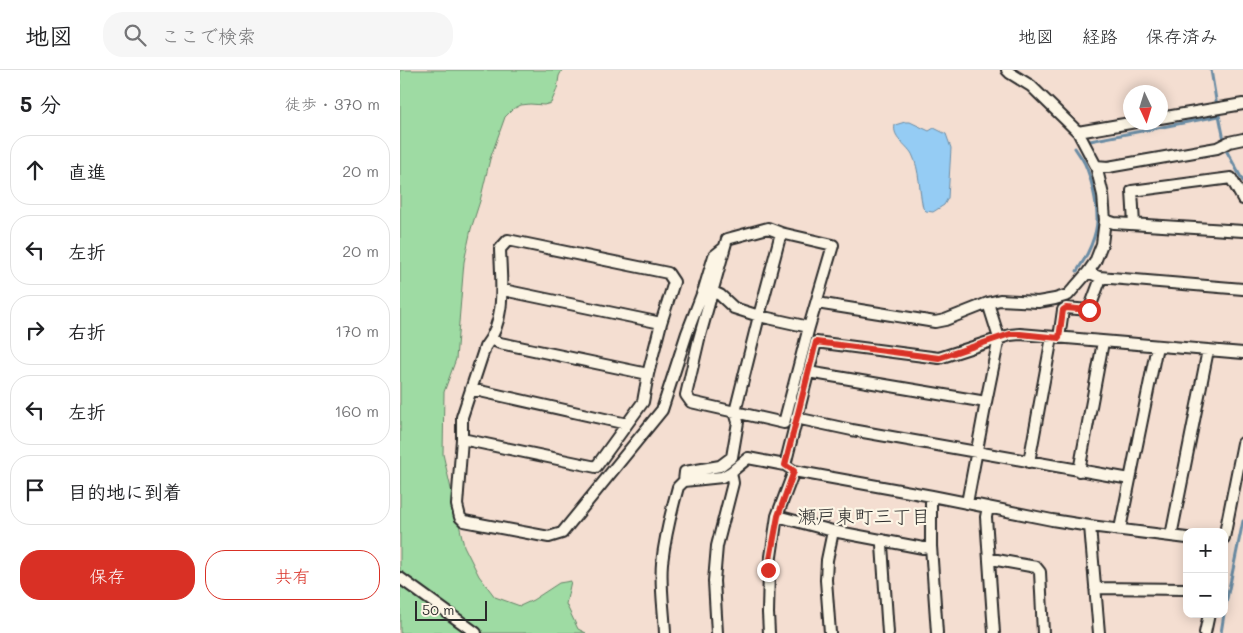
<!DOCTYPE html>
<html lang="ja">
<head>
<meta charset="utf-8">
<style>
  :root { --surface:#fff; --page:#f6f6f6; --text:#202124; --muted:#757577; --line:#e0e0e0; --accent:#d93025 }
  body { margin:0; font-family:Mali,"Klee One",sans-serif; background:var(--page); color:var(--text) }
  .controls { position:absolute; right:15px; bottom:15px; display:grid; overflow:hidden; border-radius:10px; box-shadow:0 2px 12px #0003 }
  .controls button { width:45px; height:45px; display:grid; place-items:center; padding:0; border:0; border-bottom:1px solid var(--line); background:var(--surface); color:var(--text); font:25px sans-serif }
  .compass { position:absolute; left:723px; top:15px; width:45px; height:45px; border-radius:50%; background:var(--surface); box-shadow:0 2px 12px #0003; rotate:176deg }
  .scale { position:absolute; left:15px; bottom:12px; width:72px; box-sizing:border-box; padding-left:5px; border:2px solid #2b2b2b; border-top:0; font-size:14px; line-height:18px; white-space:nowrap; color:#2b2b2b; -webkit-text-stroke:4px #fcf5e5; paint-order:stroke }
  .stop { position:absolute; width:15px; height:15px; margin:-11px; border:4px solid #d93025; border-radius:50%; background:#fff }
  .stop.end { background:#d93025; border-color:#fff; box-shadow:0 1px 5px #0008 }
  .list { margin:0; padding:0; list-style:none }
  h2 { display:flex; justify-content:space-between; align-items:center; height:65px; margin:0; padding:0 20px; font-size:21px }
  h2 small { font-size:16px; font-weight:400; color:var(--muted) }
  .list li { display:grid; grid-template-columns:32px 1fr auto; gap:15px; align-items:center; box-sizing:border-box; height:70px; margin:0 10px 10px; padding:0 10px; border:1px solid var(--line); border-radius:20px }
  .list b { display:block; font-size:19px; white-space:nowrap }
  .list em { font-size:16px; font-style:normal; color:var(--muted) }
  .actions { display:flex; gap:10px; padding:15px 20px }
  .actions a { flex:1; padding:11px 0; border:1px solid var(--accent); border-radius:20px; text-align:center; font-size:18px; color:var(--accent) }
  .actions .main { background:var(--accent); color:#fff }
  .icon { flex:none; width:28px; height:28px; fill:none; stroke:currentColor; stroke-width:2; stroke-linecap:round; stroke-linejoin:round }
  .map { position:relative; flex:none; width:843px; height:563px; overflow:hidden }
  header { display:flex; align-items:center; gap:30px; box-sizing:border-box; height:70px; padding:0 25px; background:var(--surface); border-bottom:1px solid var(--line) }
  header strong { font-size:24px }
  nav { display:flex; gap:28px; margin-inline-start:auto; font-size:18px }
  .search { width:350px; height:45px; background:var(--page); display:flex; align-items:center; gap:12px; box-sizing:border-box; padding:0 18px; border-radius:20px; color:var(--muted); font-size:19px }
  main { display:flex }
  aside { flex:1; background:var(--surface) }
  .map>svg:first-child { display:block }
  .green { fill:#9edba3; stroke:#648367 }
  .water { fill:#95ccf4; stroke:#6b8ca4 }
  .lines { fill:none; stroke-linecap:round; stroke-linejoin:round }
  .stream { stroke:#6b8ca4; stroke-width:3 }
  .street-casing { stroke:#2b2b2b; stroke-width:14 }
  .street { stroke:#fcf5e5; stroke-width:10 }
  .route { stroke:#d93025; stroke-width:6 }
  .labels { text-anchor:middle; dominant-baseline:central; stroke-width:4.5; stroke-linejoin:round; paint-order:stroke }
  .neighbourhood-label { font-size:19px; fill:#2b2b2b; stroke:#fcf5e5 }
</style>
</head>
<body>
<header>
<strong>地図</strong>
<div class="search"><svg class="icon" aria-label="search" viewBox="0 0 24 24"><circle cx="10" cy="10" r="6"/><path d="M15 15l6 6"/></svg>ここで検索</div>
<nav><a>地図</a><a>経路</a><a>保存済み</a></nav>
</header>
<main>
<aside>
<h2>5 分<small>徒歩 · 370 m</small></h2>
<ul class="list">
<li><svg class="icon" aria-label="ahead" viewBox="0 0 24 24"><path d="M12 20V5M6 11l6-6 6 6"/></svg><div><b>直進</b></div><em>20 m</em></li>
<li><svg class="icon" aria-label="left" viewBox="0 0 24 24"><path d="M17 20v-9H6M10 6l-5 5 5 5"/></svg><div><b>左折</b></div><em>20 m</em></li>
<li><svg class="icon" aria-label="right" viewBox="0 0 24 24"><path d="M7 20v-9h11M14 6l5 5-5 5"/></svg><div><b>右折</b></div><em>170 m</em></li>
<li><svg class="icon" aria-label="left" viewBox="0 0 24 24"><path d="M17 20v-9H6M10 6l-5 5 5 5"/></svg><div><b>左折</b></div><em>160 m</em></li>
<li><svg class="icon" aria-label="arrive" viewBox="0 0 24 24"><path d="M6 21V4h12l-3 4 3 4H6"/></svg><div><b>目的地に到着</b></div></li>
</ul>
<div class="actions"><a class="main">保存</a><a>共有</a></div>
</aside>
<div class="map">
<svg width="843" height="563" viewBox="0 0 843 563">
  <rect width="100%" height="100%" fill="#f4ded1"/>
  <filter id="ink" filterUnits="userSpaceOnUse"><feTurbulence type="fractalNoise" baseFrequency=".02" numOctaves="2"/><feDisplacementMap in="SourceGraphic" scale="10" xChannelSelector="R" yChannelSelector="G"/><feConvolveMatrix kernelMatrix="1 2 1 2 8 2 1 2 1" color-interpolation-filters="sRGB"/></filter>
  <g filter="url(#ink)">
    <path class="green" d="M0 0H162L159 6 157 19 151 33 144 35 130 34 121 35 113 39 105 47 90 89 80 131 71 159 64 192 56 289 44 322 43 384 64 476 79 506 95 527 120 536 133 530 159 513 171 511 166 534 178 559 186 563H0Z"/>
    <path class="water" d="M505 52H510L529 61 534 58 546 64 551 78 548 128 544 135 533 142 526 141 523 138C519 121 520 100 512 84 506 74 492 67 495 55Z"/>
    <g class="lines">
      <path class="stream" d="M811 0 817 36
        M819 45 826 80 843 111
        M690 71 819 46
        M675 78C678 83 682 88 685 94 691 107 697 133 697 147 698 164 687 187 677 201
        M824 543 843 451
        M821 563 824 544"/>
      <defs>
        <path id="street" d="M760 48 843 34
          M678 62 736 52
          M696 96 708 97 817 78 829 72 843 69
          M705 150 714 153 843 161
          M734 154 732 121 831 108 843 129
          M688 202 699 207 843 219
          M102 221H108L261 253 248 304
          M313 222 320 225 334 238 359 246 409 257 384 353 291 332 286 325 299 269 327 169 368 158 381 163 433 175 409 257
          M417 233 535 252 545 250 588 233 600 230 638 232 655 229 668 225 688 202 695 192 702 174 705 150 703 125 696 96 678 62 631 16 610 3 607 0
          M261 253 274 212 268 203 108 170 100 179C101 212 107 250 85 277L62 347V369L57 435 60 447 64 451 149 467 162 463 262 340 287 263 304 219 314 186 324 178
          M659 268 663 240 666 238 689 240 701 208
          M408 302 586 332
          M71 319 227 354 243 332 248 304 100 273 91 269
          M396 348 452 360 730 409
          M62 369 196 397 227 354
          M629 392 652 267
          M385 395 416 272 539 288 610 265 620 264 843 283
          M679 401 703 272
          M284 411 322 407 331 402 348 388 385 395 394 401 532 426 652 450 690 456 787 468
          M532 426 531 433V476L537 563
          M567 433 586 332 599 268 588 233
          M588 437 586 447 594 563
          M377 446 433 461 523 478 531 476
          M690 456 699 563
          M720 459 757 276
          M771 466 808 280
          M824 468 843 373
          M483 470 482 475 488 563
          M589 490H597L636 497 640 502 643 563
          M0 508 76 563
          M695 518 787 519
          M265 563C264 540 260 516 262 493 265 467 271 442 278 417L284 411 285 402 320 396 332 387 338 352 335 342 359 246 381 163
          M317 563 314 511 317 476 333 413 331 402
          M369 563 368 543 369 500 377 446 394 401
          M430 563 426 510 427 490 433 461
          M805 563 809 544"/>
      </defs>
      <use href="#street" class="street-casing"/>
      <use href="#street" class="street"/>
    </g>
  </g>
  <g class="lines" filter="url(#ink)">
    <path class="route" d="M368 500 378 446 394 401 385 395 416 272 539 288 610 264H620L659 268 663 240 666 238 689 240"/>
  </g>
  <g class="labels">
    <g class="neighbourhood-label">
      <text x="464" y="445">瀬戸東町三丁目</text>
    </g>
  </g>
</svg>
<div class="controls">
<button>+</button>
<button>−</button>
</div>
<svg class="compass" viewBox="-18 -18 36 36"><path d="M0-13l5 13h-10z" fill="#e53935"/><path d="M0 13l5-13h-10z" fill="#757577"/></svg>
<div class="scale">50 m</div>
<div class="stop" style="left:689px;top:240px"></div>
<div class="stop end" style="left:368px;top:500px"></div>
</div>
</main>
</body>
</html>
